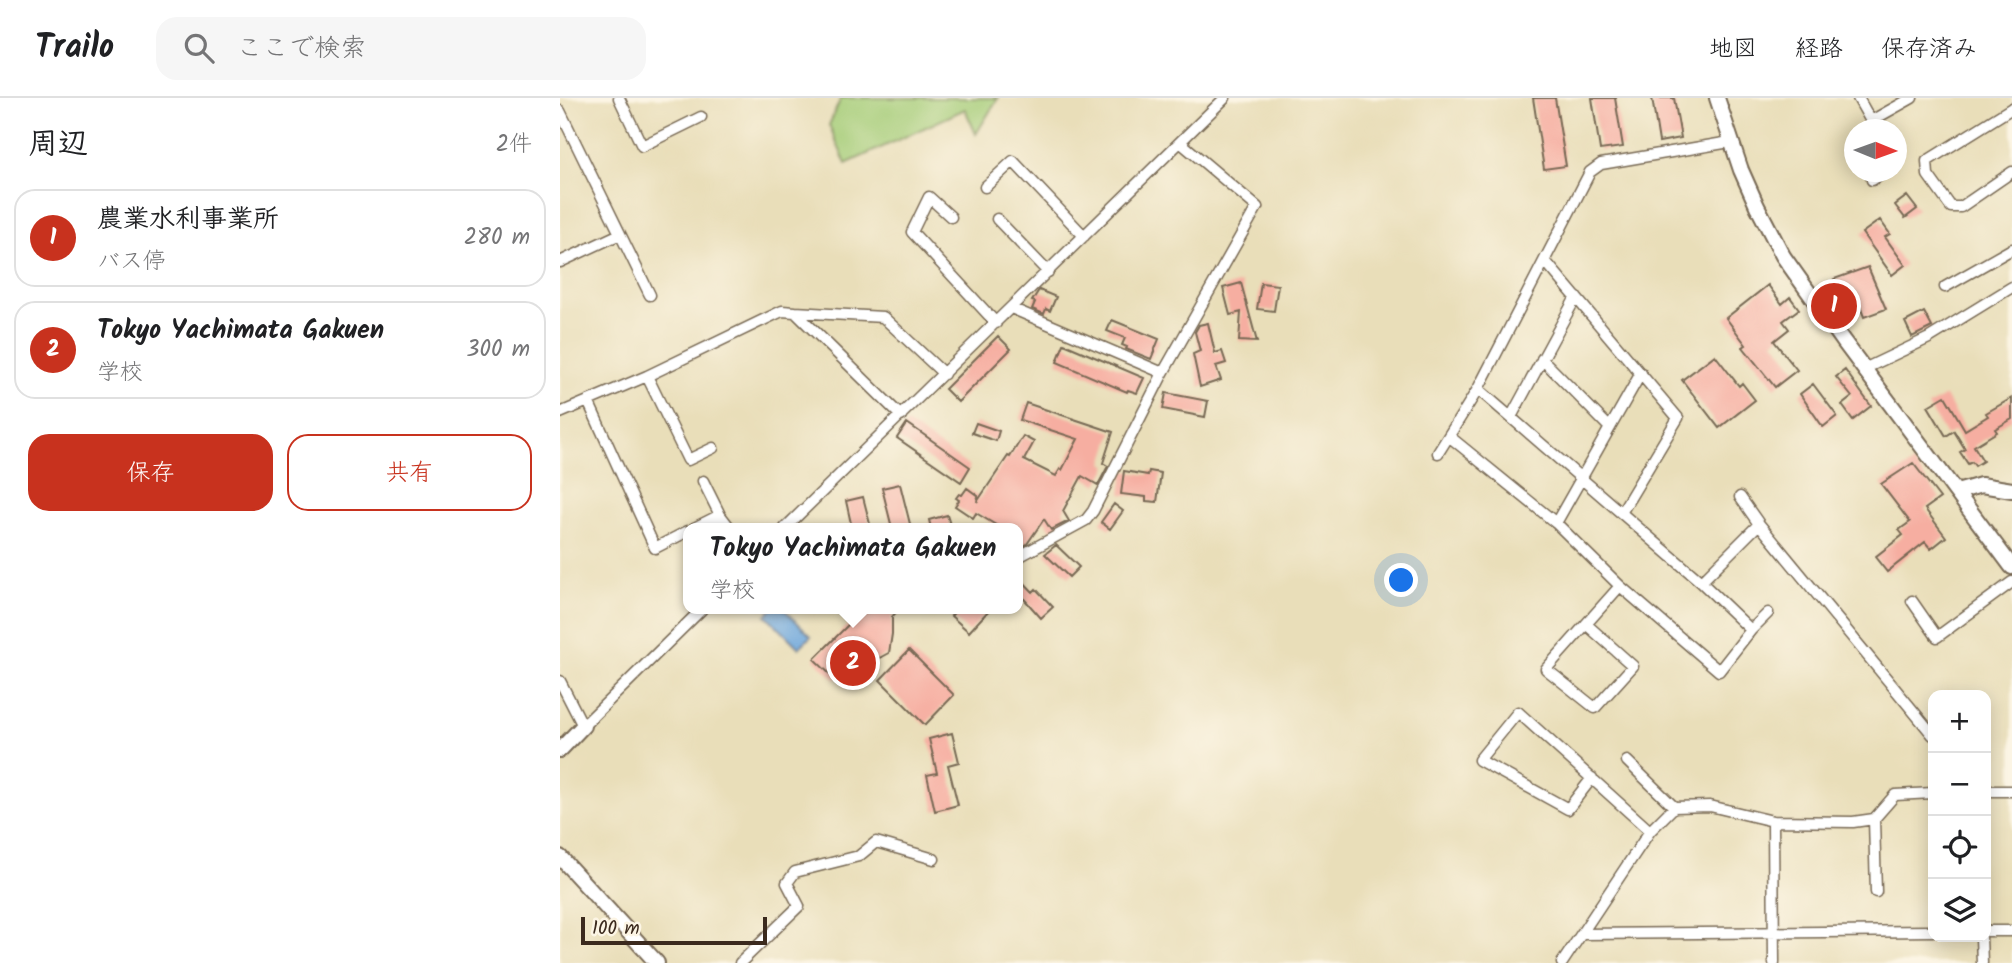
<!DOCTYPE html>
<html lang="ja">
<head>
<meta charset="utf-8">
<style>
  :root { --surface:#fff; --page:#f6f6f6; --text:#202124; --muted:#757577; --line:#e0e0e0; --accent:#c8321e }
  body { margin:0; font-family:Kalam,"Klee One",sans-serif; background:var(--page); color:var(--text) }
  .controls { position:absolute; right:21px; bottom:21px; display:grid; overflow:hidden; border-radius:14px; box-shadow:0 4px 18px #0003 }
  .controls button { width:63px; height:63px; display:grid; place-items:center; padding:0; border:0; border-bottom:2px solid var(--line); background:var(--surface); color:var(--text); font:35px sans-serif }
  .compass { position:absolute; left:1284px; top:21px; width:63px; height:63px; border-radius:50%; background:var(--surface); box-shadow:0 4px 18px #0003; rotate:91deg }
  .scale { position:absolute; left:21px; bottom:18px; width:186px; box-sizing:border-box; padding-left:7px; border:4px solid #3b2a1e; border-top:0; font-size:19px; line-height:24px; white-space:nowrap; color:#3b2a1e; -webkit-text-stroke:5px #fcf5e5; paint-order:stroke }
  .you { position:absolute; left:842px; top:483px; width:24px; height:24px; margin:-18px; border:5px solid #fff; border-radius:50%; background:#1a73e8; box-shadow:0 0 0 10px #1a73e833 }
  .badge { display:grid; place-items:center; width:46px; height:46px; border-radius:50%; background:var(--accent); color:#fff; font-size:23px; font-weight:700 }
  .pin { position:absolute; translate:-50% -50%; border:4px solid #fff; box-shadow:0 2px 7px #0006 }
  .popup { position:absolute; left:123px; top:425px; width:340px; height:91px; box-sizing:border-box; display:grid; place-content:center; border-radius:14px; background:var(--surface); filter:drop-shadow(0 2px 5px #0005); font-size:23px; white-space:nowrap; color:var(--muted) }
  .popup b { font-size:26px; color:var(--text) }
  .popup::after { content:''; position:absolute; left:50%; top:100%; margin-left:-14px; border:14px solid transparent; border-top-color:var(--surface) }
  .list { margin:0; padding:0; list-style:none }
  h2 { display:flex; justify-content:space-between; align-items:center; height:91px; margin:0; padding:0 28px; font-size:30px }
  h2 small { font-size:23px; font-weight:400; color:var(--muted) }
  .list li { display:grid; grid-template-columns:46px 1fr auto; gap:21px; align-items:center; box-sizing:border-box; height:98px; margin:0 14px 14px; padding:0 14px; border:2px solid var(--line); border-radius:21px }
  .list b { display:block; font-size:26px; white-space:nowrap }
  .list p { margin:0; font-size:23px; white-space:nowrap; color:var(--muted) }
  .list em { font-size:23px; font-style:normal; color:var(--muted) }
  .actions { display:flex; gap:14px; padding:21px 28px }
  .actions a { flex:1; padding:16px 0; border:2px solid var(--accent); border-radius:21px; text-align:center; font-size:24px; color:var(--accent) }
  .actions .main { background:var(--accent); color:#fff }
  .icon { flex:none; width:38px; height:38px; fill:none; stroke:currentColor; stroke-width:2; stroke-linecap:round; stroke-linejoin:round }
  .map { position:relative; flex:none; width:1452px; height:865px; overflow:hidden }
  header { display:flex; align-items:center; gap:42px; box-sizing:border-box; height:98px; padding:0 35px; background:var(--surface); border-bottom:2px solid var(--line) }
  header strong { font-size:33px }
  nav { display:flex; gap:38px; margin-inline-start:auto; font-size:24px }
  .search { width:490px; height:63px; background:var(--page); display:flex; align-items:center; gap:18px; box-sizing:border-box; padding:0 24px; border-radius:21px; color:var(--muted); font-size:26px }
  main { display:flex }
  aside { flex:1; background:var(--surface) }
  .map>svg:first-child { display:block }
  .green { fill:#a4cc77; stroke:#707b4a; stroke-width:2 }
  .water { fill:#6ca6dc; stroke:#54687d; stroke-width:2 }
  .building { fill:#f6aea1 }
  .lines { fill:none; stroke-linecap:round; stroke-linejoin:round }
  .street-casing { stroke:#786954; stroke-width:13 }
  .secondary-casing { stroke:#786954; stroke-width:18 }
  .street { stroke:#fff; stroke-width:10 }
  .secondary { stroke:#fff; stroke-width:14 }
</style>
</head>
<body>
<header>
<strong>Trailo</strong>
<div class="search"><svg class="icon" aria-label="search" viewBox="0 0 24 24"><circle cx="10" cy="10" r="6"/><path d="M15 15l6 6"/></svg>ここで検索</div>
<nav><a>地図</a><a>経路</a><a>保存済み</a></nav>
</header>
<main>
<aside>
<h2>周辺<small>2件</small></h2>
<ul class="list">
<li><span class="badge">1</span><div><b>農業水利事業所</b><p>バス停</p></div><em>280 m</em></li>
<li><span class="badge">2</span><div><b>Tokyo Yachimata Gakuen</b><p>学校</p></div><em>300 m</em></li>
</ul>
<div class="actions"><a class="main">保存</a><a>共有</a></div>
</aside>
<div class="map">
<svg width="1452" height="865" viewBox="0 0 1452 865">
  <rect width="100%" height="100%" fill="#fcf5e5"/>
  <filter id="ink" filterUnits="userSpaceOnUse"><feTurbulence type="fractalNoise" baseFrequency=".0143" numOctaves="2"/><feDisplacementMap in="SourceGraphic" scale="14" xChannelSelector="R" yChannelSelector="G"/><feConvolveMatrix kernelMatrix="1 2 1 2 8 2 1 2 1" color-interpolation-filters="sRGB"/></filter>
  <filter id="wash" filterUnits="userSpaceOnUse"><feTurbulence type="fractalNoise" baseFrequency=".00686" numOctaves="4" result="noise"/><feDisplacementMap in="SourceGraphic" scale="28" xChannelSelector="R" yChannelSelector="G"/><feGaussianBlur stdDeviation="1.57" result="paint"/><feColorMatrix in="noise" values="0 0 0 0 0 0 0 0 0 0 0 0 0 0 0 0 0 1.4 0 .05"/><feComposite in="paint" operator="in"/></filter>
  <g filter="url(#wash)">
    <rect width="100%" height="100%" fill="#e9deb9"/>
    <path class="green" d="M281 0H438L416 36 405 11 286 66 269 27Z"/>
    <path class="water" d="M212 511H224L251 538 239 550 206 517Z"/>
    <g id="blocks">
      <path class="building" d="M973 0H995L1006 68 984 71Z
        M1032 0H1055L1063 49 1040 52Z
        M1092 0H1114L1121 40 1099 44Z
        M1347 98 1357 111 1345 120 1335 107Z
        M1320 122 1330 136 1325 139 1345 167 1332 177 1302 135Z
        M1308 169 1326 211 1304 219 1294 192 1279 197 1274 181Z
        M681 185 684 196 697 244 679 243 681 214 670 217 663 190Z
        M701 185 718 187 714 213 697 211Z
        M1208 187 1222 206 1230 199 1239 211 1223 223 1229 231 1214 243 1237 272 1215 289 1183 249 1186 247 1166 220Z
        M479 192 496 199 490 213 486 211 484 216 472 211 475 204 472 203Z
        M1364 214 1372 229 1352 239 1345 224Z
        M552 222 599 241 591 261 566 251 567 249 562 247 565 240 547 233Z
        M648 225 655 255 662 253 666 265 656 268 661 282 640 289 633 256 640 253 635 234 639 227Z
        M438 238 451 251 398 304 385 291Z
        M504 246 584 280 577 295 568 292 567 294 497 264Z
        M1155 257 1179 288 1182 285 1195 302 1159 330 1122 282Z
        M1285 272 1311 308 1293 322 1282 307 1292 299 1276 279Z
        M1253 286 1277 318 1263 329 1240 296Z
        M606 295 648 303 645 319 603 311Z
        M1385 298 1405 332 1428 318 1426 315 1452 300V321L1435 331 1437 334 1414 348 1423 363 1415 368 1412 364 1408 366 1400 354 1405 351 1394 333 1386 338 1368 308Z
        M466 305 553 334 543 365 548 368 538 387 522 378 503 413 509 423 491 432 484 421 467 446 458 451V430H441L416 415 413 420 395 408 399 402 396 400 399 396 402 397 407 390 418 398 417 404 448 358 450 359 463 338 474 344 464 362 496 378 500 371 502 372 518 341 460 322Z
        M347 325 410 369 401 384 337 340Z
        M416 325 439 333 436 343 412 335Z
        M1353 365 1380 400 1365 411 1386 439 1371 451 1365 444 1327 474 1315 459 1343 437 1339 432 1350 424 1321 386Z
        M564 373 588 377 589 373 601 375 597 404 586 403V399L561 396Z
        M340 386 351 430H332L322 390Z
        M303 399 311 430H292L286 403Z
        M554 406 563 413 550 431 541 424Z
        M387 417 391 430H371L369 422Z
        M496 447 519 469 509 479 485 456Z
        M458 478 473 494 476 491 493 509 481 520 458 494Z
        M304 511H339L332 519V536L329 555 307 567 282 575 275 581 254 561Z
        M397 511H430L409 534 391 518Z
        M349 552 394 597 365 627 320 582Z
        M392 635 399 664 388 667 398 707 375 713 367 677 377 675 369 641Z"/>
    </g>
  </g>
  <g filter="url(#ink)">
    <use href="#blocks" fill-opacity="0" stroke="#786954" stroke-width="2"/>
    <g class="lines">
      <defs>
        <path id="street" d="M59 0 82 48 141 19
          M1298 0 1316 32
          M1452 10 1367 63 1368 77 1391 109H1401L1452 74
          M0 13 90 197
          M1311 23 1352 0
          M1312 82 1325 74
          M425 89 453 63 524 138
          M391 119 369 99 352 134 436 225
          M437 121 488 174
          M0 164 60 136
          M986 164 1118 320 1061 415
          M1385 189 1452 151
          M451 210 603 275
          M235 214 323 219 384 276
          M982 261 1050 330
          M1306 270 1369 240 1452 189
          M87 278 128 362 153 350
          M918 291 1141 484 1191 532
          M28 303 95 450 128 433
          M0 315 87 278 222 213 235 214 341 318
          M951 319 1016 199
          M890 339 996 425 1060 488 1159 573 1191 532 1208 515
          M878 355 918 291 1030 74 1041 66 1170 44
          M143 383 160 417 170 430
          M1180 399 1199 426 1373 637
          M996 425 1081 275
          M134 430 160 417
          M225 430 665 0
          M460 458 526 422 533 413 603 275 697 109 620 44
          M1141 484 1199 426
          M1352 503 1377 539 1452 484
          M1026 526 1073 568 1035 610 986 571 1060 488
          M0 583 23 628 142 511
          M1067 663 1114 709
          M1032 680 1008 711 919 662 958 614 1090 733
          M1426 693H1452
          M1314 721 1316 794
          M1213 723 1214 865
          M1426 833H1452
          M1022 836 1373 833
          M1421 839 1422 865
          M180 865 239 808 227 785 235 774 299 758 316 744 374 761
          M1002 865 1090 733 1114 709 1150 708 1213 723 1293 724 1314 721 1335 697 1373 695"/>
        <path id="secondary" d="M1157 0 1181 72 1197 108 1223 158 1284 244 1452 469
          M1397 394 1421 387 1452 392
          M0 652 23 628
          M0 759 97 865"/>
      </defs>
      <use href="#street" class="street-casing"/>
      <use href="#secondary" class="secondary-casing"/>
      <use href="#street" class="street"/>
      <use href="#secondary" class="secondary"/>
    </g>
  </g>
</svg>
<div class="controls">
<button>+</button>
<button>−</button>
<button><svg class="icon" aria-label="locate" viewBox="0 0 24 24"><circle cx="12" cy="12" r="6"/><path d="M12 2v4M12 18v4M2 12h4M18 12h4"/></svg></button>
<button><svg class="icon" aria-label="layers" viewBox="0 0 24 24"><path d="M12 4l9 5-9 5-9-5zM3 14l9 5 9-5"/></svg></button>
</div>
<svg class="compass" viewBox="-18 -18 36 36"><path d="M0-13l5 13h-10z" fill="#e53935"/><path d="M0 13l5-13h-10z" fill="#757577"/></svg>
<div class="scale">100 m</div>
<div class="you"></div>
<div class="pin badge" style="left:1274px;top:208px">1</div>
<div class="pin badge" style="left:293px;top:565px">2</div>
<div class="popup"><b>Tokyo Yachimata Gakuen</b>学校</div>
</div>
</main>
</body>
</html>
